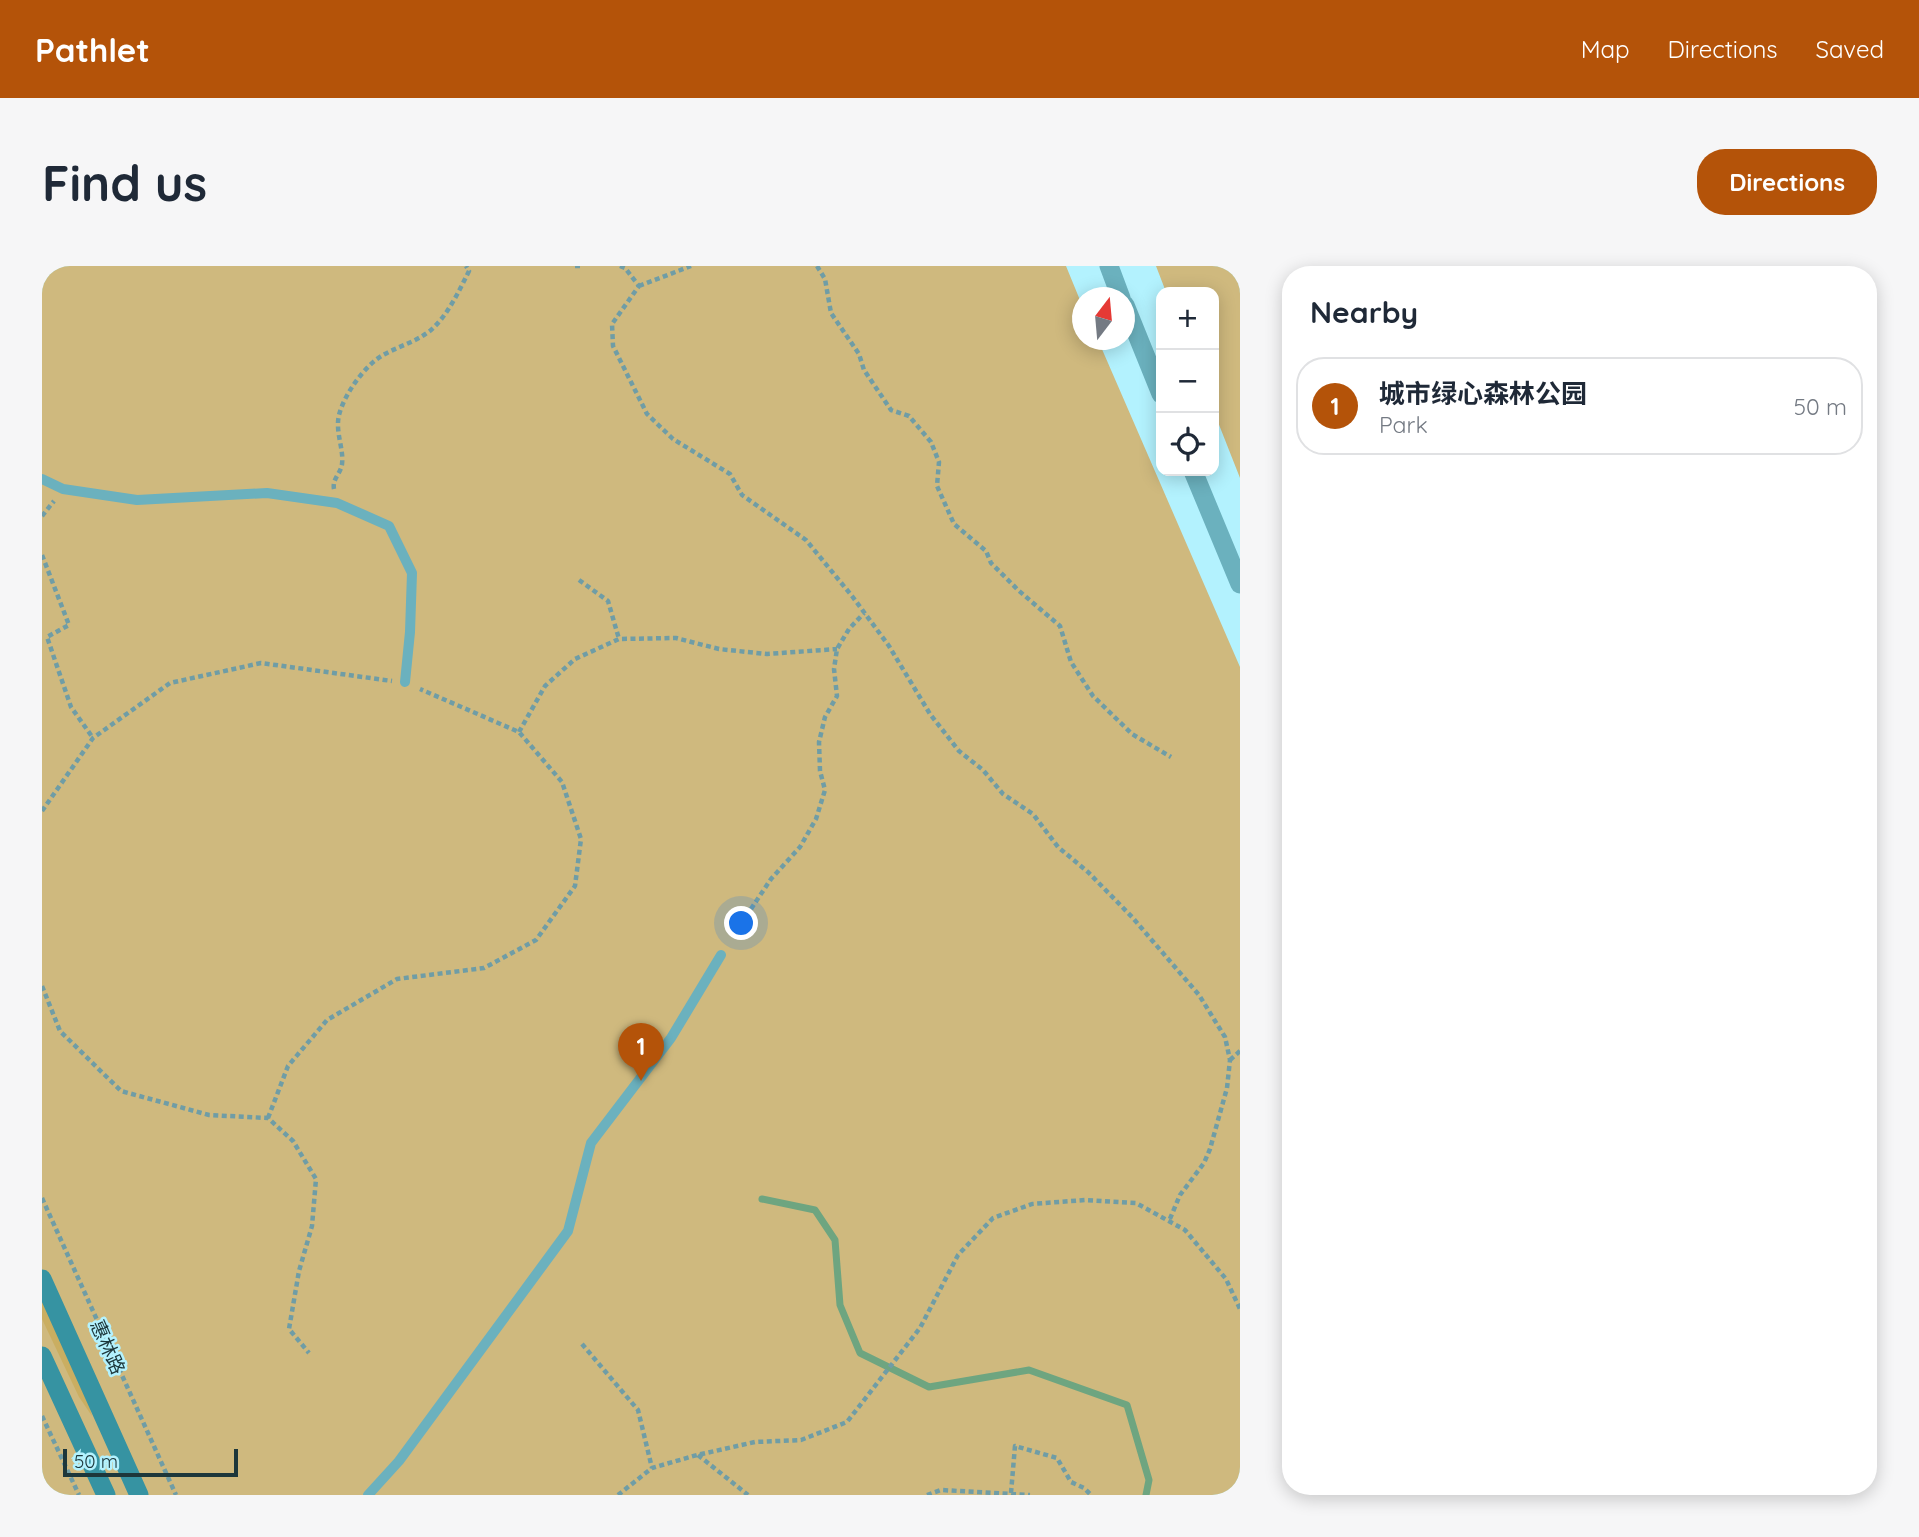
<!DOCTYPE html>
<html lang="en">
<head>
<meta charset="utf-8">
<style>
  :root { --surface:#fff; --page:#f6f6f7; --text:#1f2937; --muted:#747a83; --line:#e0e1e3; --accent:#b45309 }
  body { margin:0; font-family:Quicksand,"Noto Sans SC",sans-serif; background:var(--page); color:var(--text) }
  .controls { position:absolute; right:21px; top:21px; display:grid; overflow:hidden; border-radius:14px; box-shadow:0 4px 18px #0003 }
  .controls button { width:63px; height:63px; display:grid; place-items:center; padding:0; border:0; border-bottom:2px solid var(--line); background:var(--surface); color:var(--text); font:35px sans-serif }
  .compass { position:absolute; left:1030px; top:21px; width:63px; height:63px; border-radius:50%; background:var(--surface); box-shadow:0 4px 18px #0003; rotate:16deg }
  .scale { position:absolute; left:21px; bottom:18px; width:175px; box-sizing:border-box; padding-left:7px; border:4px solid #1d373b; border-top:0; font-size:19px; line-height:24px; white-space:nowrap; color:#1d373b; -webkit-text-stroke:5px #b3f2fe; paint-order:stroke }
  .you { position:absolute; left:700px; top:658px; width:24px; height:24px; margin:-18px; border:5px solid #fff; border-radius:50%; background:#1a73e8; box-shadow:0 0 0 10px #1a73e833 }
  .badge { display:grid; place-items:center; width:46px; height:46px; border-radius:50%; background:var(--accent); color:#fff; font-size:23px; font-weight:700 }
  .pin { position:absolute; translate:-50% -58px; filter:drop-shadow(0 2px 4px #0008) }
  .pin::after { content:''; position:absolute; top:37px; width:24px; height:21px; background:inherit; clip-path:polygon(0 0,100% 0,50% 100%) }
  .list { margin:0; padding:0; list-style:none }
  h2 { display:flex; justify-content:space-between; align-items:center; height:91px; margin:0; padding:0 28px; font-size:30px }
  h2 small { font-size:23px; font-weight:400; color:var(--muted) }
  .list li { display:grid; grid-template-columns:46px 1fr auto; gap:21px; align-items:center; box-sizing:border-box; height:98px; margin:0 14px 14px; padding:0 14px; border:2px solid var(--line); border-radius:28px }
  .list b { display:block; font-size:26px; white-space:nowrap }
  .list p { margin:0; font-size:23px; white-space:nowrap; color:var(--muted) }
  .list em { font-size:23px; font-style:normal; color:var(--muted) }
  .icon { flex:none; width:38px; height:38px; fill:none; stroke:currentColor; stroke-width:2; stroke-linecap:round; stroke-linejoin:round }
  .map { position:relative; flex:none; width:1198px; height:1229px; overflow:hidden; border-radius:28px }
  header { display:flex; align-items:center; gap:42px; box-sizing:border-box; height:98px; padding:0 35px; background:var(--accent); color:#fff }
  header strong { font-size:33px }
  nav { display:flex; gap:38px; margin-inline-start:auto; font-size:24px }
  .intro { display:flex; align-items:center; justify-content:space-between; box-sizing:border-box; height:168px; padding:0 42px }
  h1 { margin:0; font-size:49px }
  .button { padding:18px 32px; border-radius:28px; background:var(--accent); color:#fff; font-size:24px; font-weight:700 }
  main { display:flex; gap:42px; padding:0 42px }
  aside { flex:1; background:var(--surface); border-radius:28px; box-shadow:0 4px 18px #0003 }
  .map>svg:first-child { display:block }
  .green { fill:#cfb97e }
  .forest { fill:#caae61 }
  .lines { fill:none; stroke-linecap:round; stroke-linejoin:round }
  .stream { stroke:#6ea580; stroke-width:7 }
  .path { stroke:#6f9da6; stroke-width:4.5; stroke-dasharray:5 3.5; stroke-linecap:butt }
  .service { stroke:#6bb1be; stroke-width:10 }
  .minor { stroke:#6bb1be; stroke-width:19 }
  .secondary { stroke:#3693a2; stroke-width:19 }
  .labels { text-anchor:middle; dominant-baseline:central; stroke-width:5; stroke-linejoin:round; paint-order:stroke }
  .street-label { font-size:19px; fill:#1d373b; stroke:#b3f2fe }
</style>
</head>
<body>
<header>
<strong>Pathlet</strong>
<nav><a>Map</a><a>Directions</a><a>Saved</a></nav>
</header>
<div class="intro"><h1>Find us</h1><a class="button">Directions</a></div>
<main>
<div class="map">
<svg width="1198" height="1229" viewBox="0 0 1198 1229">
  <rect width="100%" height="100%" fill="#b3f2fe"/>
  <path class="green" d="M0 0H1024L1040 39 1041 74H1056L1198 401V1229H0Z
    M1114 0H1198V212L1172 146V26H1124Z"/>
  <path class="forest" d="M0 1032 45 1131 50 1150 37 1131 0 1053Z"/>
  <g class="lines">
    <path class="stream" d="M720 933 773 944 793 974 798 1039 818 1087 887 1121 987 1104 1085 1139 1107 1214 1104 1229"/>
    <path class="path" d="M533 0H538
      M578 0 583 2 597 20 570 58 571 80 605 148 631 173 688 208 700 229 764 274 810 330 847 380 888 448 917 485 941 504 961 528 991 548 1016 581 1046 606 1090 651 1157 729 1183 771 1188 794 1185 822 1168 883 1162 897 1138 929 1127 955
      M775 0 783 13 789 47 817 88 822 104 849 144 867 150 889 176 897 196 895 220 912 258 944 285 949 297 976 324 1018 360 1029 396 1051 430 1090 468 1129 491
      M597 20 649 0
      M292 223C290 213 299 207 300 198 302 183 293 166 297 149 302 129 322 100 341 89 357 80 374 76 389 64 406 49 417 25 427 5L424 0
      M0 250 12 235
      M0 289 27 359 5 371 29 441 51 472
      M537 314 566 335 577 373
      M477 466 503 420 533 393 577 373 634 372 677 383 725 388 795 383
      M0 545 51 472 128 417 219 397 350 415
      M709 643 729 613 758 581 774 553 783 524 778 505 777 476 783 451 795 430 792 403 795 383 807 363 822 347
      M0 720 18 765 79 825 167 849 226 852 251 875 274 913 270 960 257 1005 247 1063 267 1087
      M1188 794 1198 785
      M226 852 246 800 285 754 355 713 442 702 494 674 533 620 539 573 520 516 477 466 378 423
      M0 932 134 1229
      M540 1078 596 1144 610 1202
      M0 1150 37 1229
      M656 1189 706 1229
      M969 1227 973 1180 1015 1192 1029 1216 1042 1222 1049 1229
      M576 1229 610 1202 655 1189 713 1176 759 1174 805 1156 878 1062 916 989 951 952 990 938 1043 934 1094 937 1143 964 1184 1013 1198 1043
      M885 1229 899 1224 988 1229"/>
    <path class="service" d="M0 213 21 223 95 234 225 227 295 237 347 260 370 307 368 366 363 416
      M326 1229 357 1195 526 965 549 877 629 772 679 689"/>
    <path class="minor" d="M1067 0 1079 32
      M1083 39 1119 128
      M1151 205 1198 318"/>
    <path class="secondary" d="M0 1013 97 1229
      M0 1090 64 1229"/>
  </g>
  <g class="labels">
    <g class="street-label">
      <text transform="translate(66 1081) rotate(66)">惠林路</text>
    </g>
  </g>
</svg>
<div class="controls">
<button>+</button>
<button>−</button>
<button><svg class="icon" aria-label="locate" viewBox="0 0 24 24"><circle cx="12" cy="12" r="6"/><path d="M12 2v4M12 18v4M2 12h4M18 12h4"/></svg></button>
</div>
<svg class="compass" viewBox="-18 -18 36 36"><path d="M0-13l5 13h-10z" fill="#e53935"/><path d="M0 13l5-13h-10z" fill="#747a83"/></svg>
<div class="scale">50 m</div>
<div class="you"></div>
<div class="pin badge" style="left:599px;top:815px">1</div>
</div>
<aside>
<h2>Nearby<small></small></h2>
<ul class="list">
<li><span class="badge">1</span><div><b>城市绿心森林公园</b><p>Park</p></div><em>50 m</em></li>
</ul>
</aside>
</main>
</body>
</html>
